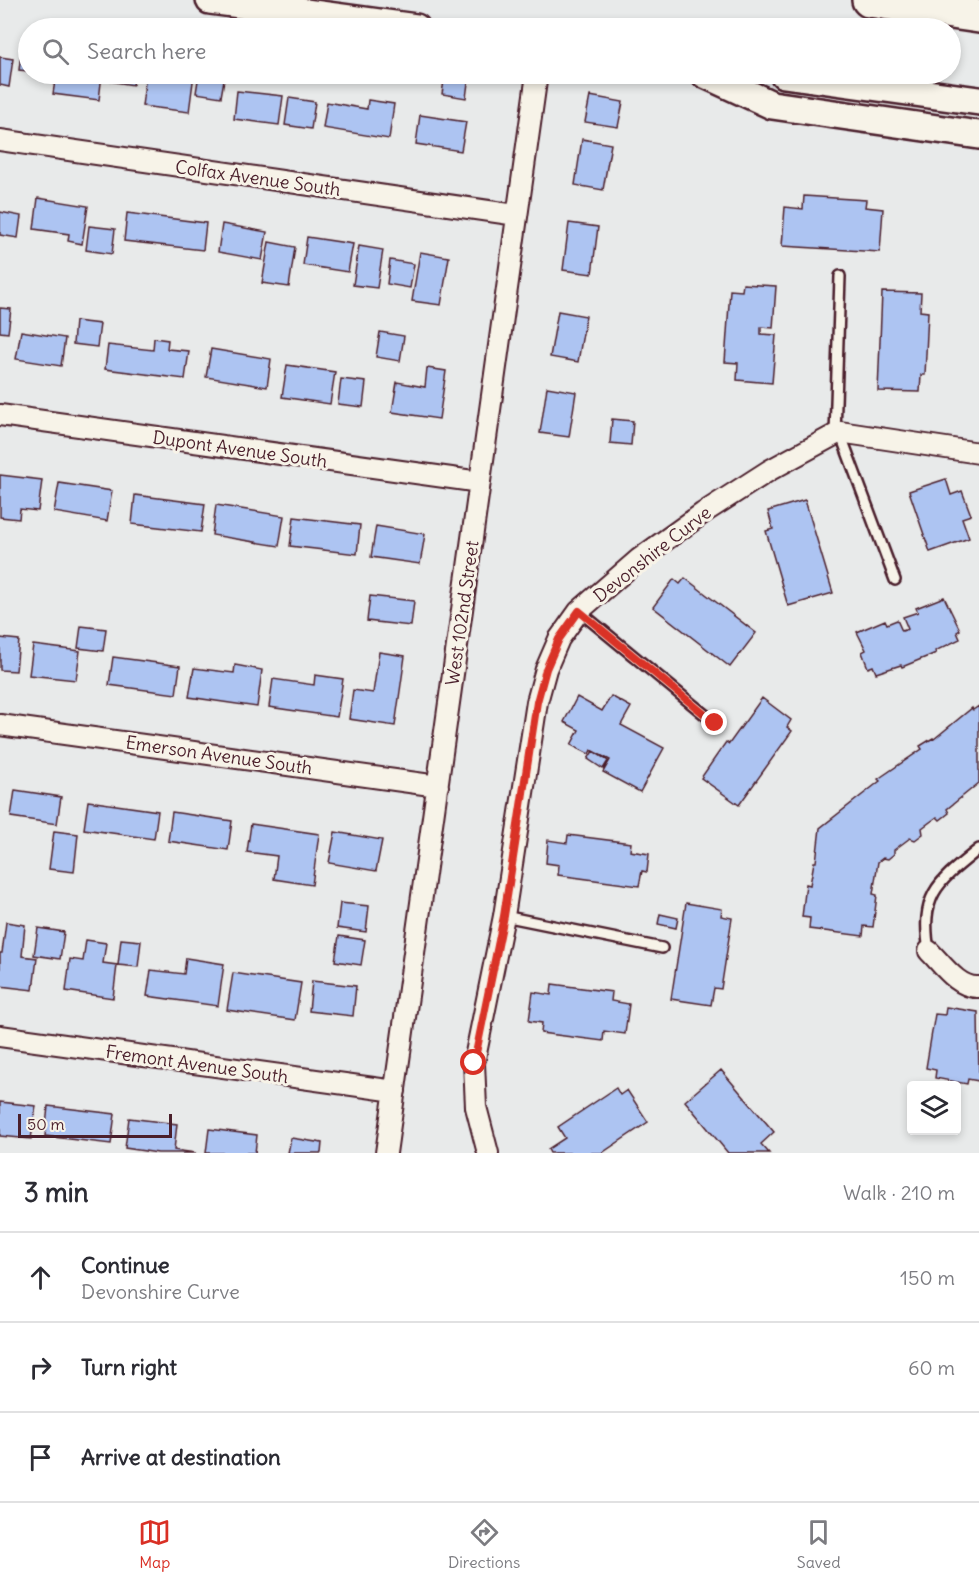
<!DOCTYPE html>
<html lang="en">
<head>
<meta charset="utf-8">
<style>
  :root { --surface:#fff; --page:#f7f7f7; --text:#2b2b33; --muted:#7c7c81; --line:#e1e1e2; --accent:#d93025 }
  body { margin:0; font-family:Delius,sans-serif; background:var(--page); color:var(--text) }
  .controls { position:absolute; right:18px; bottom:18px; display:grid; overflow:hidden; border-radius:6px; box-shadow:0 3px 9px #0003 }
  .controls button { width:54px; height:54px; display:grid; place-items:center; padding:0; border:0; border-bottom:2px solid var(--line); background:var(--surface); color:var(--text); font:30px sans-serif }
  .scale { position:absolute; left:18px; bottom:15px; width:154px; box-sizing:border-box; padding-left:6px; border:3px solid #4a1f2b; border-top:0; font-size:16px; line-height:21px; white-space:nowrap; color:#4a1f2b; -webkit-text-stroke:4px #f7f3e8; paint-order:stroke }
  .stop { position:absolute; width:18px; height:18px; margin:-14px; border:4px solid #d93025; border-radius:50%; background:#fff }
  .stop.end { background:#d93025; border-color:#fff; box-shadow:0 2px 6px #0008 }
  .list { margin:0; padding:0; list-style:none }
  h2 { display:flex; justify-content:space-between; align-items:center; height:78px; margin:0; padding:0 24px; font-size:26px }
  h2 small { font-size:20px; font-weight:400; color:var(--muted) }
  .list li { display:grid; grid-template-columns:39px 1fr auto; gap:18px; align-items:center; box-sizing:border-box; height:90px; padding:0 24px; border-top:2px solid var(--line) }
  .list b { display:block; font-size:22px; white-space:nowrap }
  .list p { margin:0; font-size:20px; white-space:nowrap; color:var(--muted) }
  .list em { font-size:20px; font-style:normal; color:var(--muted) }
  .icon { flex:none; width:33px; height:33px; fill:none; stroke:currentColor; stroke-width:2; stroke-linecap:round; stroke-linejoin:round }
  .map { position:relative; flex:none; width:979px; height:1153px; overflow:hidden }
  .search { position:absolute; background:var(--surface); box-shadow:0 3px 9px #0003; left:18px; right:18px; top:18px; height:66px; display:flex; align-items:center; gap:15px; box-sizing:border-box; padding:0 21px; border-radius:33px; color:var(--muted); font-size:22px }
  .sheet { height:348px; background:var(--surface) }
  nav { display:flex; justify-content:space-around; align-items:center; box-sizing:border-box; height:84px; border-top:2px solid var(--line); background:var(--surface); font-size:16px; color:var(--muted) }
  nav a { display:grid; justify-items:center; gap:3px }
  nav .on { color:var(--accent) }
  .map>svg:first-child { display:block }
  .building { fill:#adc4f2; stroke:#4a1f2b; stroke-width:1.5 }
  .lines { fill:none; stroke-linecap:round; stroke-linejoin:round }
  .lane-casing { stroke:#4a1f2b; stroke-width:14 }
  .street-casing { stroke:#4a1f2b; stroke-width:24 }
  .secondary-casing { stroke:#4a1f2b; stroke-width:32 }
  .highway-casing { stroke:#4a1f2b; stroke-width:38 }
  .lane { stroke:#f7f3e8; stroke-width:9 }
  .street { stroke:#f7f3e8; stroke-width:20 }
  .secondary { stroke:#f7f3e8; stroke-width:27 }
  .highway { stroke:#f7f3e8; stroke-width:33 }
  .route { stroke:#d93025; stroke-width:8 }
  .labels { text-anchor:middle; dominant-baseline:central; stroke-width:6; stroke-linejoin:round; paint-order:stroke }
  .street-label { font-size:18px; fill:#4a1f2b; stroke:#f7f3e8 }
</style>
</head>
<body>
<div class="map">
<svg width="979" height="1153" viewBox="0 0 979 1153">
  <rect width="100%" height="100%" fill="#e8eaea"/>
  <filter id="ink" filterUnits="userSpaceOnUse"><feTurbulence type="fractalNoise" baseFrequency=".0167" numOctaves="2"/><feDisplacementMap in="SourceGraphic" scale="12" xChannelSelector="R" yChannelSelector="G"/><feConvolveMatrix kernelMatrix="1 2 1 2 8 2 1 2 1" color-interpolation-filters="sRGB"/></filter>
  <g filter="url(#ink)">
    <path class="building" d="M23 38H28V71L19 70Z
      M0 57 13 59 9 87 0 85Z
      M56 74H102L99 100 53 94Z
      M109 74H135L133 85 108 81Z
      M163 74H194L189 112 142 106 146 75 163 77Z
      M199 74H225L221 97 196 93Z
      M445 74 469 75 466 98 442 94Z
      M237 91 283 96 279 125 234 119Z
      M590 96 623 102 618 127 585 122Z
      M289 98 315 102 311 129 285 125Z
      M368 100 394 104 389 139 323 128 327 102 367 109Z
      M420 115 466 122 461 151 416 144Z
      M582 139 611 144 603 190 575 185Z
      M804 196 866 200 865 207 883 209 880 252 782 246 785 207 803 209Z
      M38 198 88 206 82 244 68 241 69 234 34 229Z
      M0 212 21 216 18 238 0 235Z
      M127 213 206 223 203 250 124 241Z
      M569 223 598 227 592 274 563 270Z
      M222 224 267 232 262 260 218 252Z
      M89 226 115 229 112 254 86 250Z
      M307 237 353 244 348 272 303 265Z
      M269 242 295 247 289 287 262 283Z
      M359 246 383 250 377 288 353 285Z
      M420 252 449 257 441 305 412 301Z
      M390 260 414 264 410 288 387 284Z
      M743 284 776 286 773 328 761 327V334L776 335 772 383 737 380 738 363 725 362 730 290 742 291Z
      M882 292 921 293 920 311 928 312 925 375H921L920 392 878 391Z
      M0 308 11 309 8 333 0 332Z
      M558 311 586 316 578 362 550 357Z
      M75 321 100 324 97 347 73 344Z
      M21 331 65 338 61 366 16 359Z
      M380 332 404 336 400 361 376 357Z
      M154 338 168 340 167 349 189 351 185 379 105 369 108 345 153 350Z
      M211 349 271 359 267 387 206 377Z
      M287 365 335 372 330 404 282 397Z
      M427 368 446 371 439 419 392 412 397 382 425 387Z
      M341 379 366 382 363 407 338 404Z
      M547 387 576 392 569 437 540 433Z
      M612 419 633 421 631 445 610 443Z
      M0 475 42 480 38 511 20 509 19 519 0 517Z
      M946 479 951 495 962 491 971 515 962 518 969 538 930 552 909 491Z
      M59 483 112 491 107 521 54 512Z
      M135 495 205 504 201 532 132 524Z
      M805 500 833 593 788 606 766 531 773 529 768 511Z
      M216 505 284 516 279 546 212 535Z
      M294 517 360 525 357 554 290 546Z
      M376 526 425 534 420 564 371 557Z
      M685 578 756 633 730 667 653 607 674 579 680 584Z
      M370 596 414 601 411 626 367 621Z
      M944 597 960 630 957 632 960 639 935 651 936 653 902 667 901 665 876 673 873 666 868 668 862 652 866 650 857 632 885 620 887 624 897 620 902 631 908 629 903 617 918 612 916 608Z
      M81 626 106 629 103 651 78 648Z
      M0 638 19 640 16 671 0 670Z
      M33 645 80 651 76 680 29 675Z
      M379 652 405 656 395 726 349 719 353 690 373 693Z
      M113 657 180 666 176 694 109 685Z
      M235 665 262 670 257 707 189 697 194 668 234 673Z
      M315 675 343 679 337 717 269 707 273 679 314 685Z
      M611 696 631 707 621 725 664 748 640 792 603 772 610 760 591 750 589 754 571 745 579 730 564 722 577 697 602 711Z
      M762 698 791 720 787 727 792 731 739 805 701 778 726 742 729 744Z
      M979 706V783L947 809 949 813 940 820 937 817 922 828 923 834 915 840 910 838 894 850V854L888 859 883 858 878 862 873 894 877 895 873 927 864 926 863 936 809 929 810 918 802 917 806 884 810 885 814 862H816L820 828 880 781 878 779 922 749 920 746 933 738 934 739 972 708 973 710Z
      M593 751 608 761 603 769 588 759Z
      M15 790 61 797 57 824 11 817Z
      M88 801 158 811 154 839 84 829Z
      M172 812 232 821 228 850 168 841Z
      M251 824 319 834 312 885 274 879 277 856 247 852Z
      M54 831 78 834 74 872 49 869Z
      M335 832 382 840 376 871 329 863Z
      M568 835 631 843 630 851 649 854 647 872 642 871 639 886 558 875 559 865 546 863 548 840 567 843Z
      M340 903 369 906 366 932 337 928Z
      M686 903 722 909 721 916 732 918 721 989 714 988 711 1005 671 999Z
      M660 914 678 918 676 928 658 924Z
      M6 922 25 925 22 956 37 958 33 990 0 986V953H2Z
      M38 928 64 932 60 959 34 955Z
      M339 936 365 940 361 965 335 961Z
      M121 939 141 941 138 967 118 965Z
      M86 940 106 943 103 963 117 965 113 998 66 991 70 959 83 961Z
      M186 958 224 964 218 1006 147 996 151 970 184 974Z
      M233 973 301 983 295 1020 227 1010Z
      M312 981 356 986 353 1016 309 1011Z
      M552 984 612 992 611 1001 629 1004 625 1034 604 1031 603 1041 541 1033 542 1023 529 1021 533 992 551 995Z
      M946 1007 978 1012 979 1081 968 1079 967 1084 935 1078 936 1070 926 1068 935 1014 945 1015Z
      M721 1070 774 1132 761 1144 769 1153H728L685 1101Z
      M616 1088 620 1095 627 1090 648 1122 602 1153H550L548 1149 565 1138 558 1127Z
      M0 1102 36 1106 31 1139 0 1136Z
      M48 1106 115 1114 111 1144 45 1136Z
      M129 1118 177 1124 174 1150 196 1153H158L125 1148Z
      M209 1129 257 1135 255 1153H206Z
      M291 1138 322 1143 321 1153H288Z"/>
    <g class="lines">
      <defs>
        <path id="lane" d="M840 433 895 580
          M835 435 840 276
          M579 611 715 723
          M504 916 662 948
          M929 951C920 894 937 883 979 849"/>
        <path id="street" d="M0 140 517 215
          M0 415 480 482
          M0 725 438 786
          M929 951C942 964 959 989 979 987
          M0 1036 395 1091
          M386 1153 537 74
          M488 1153 476 1107 474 1063 504 916 537 702 546 669 559 639 579 611 639 559 703 513 770 470 840 432 979 453"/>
        <path id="secondary" d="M210 0 416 28
          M705 74 772 105 979 135
          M784 74 979 101"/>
        <path id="highway" d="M869 0 979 16"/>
      </defs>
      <use href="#lane" class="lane-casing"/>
      <use href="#street" class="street-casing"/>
      <use href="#secondary" class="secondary-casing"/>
      <use href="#highway" class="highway-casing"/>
      <use href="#lane" class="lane"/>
      <use href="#street" class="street"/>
      <use href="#secondary" class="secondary"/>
      <use href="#highway" class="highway"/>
    </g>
  </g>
  <g class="lines" filter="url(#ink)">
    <path class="route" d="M474 1063 504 916 537 702 546 669 559 639 579 611 715 723"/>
  </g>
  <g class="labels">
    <g class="street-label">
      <text transform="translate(258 178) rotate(8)">Colfax Avenue South</text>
      <text transform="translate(240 449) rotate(8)">Dupont Avenue South</text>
      <text transform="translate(652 554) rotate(-38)">Devonshire Curve</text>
      <text transform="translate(462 613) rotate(-82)">West 102nd Street</text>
      <text transform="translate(219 755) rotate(8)">Emerson Avenue South</text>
      <text transform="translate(197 1064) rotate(8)">Fremont Avenue South</text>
    </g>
  </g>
</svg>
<div class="controls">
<button><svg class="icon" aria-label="layers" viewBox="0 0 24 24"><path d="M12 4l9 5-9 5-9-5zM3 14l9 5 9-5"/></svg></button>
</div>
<div class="scale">50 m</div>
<div class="stop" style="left:474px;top:1063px"></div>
<div class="stop end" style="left:715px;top:723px"></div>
<div class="search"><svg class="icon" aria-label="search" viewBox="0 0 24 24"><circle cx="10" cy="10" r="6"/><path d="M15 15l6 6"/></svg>Search here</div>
</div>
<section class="sheet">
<h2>3 min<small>Walk · 210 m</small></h2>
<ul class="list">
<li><svg class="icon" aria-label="ahead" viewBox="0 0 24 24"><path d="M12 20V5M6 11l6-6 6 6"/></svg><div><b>Continue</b><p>Devonshire Curve</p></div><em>150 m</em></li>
<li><svg class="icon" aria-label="right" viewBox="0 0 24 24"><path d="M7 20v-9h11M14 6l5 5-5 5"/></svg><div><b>Turn right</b></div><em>60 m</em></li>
<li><svg class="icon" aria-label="arrive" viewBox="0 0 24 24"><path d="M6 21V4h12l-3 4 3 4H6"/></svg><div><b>Arrive at destination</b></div></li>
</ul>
</section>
<nav>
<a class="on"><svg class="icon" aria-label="map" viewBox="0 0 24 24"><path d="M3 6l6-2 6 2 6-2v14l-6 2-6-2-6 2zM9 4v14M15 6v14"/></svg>Map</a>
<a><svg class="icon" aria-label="directions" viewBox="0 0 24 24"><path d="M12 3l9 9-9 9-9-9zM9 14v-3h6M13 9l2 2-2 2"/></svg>Directions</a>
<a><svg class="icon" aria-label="saved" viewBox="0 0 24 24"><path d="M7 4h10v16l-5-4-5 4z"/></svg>Saved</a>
</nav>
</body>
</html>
